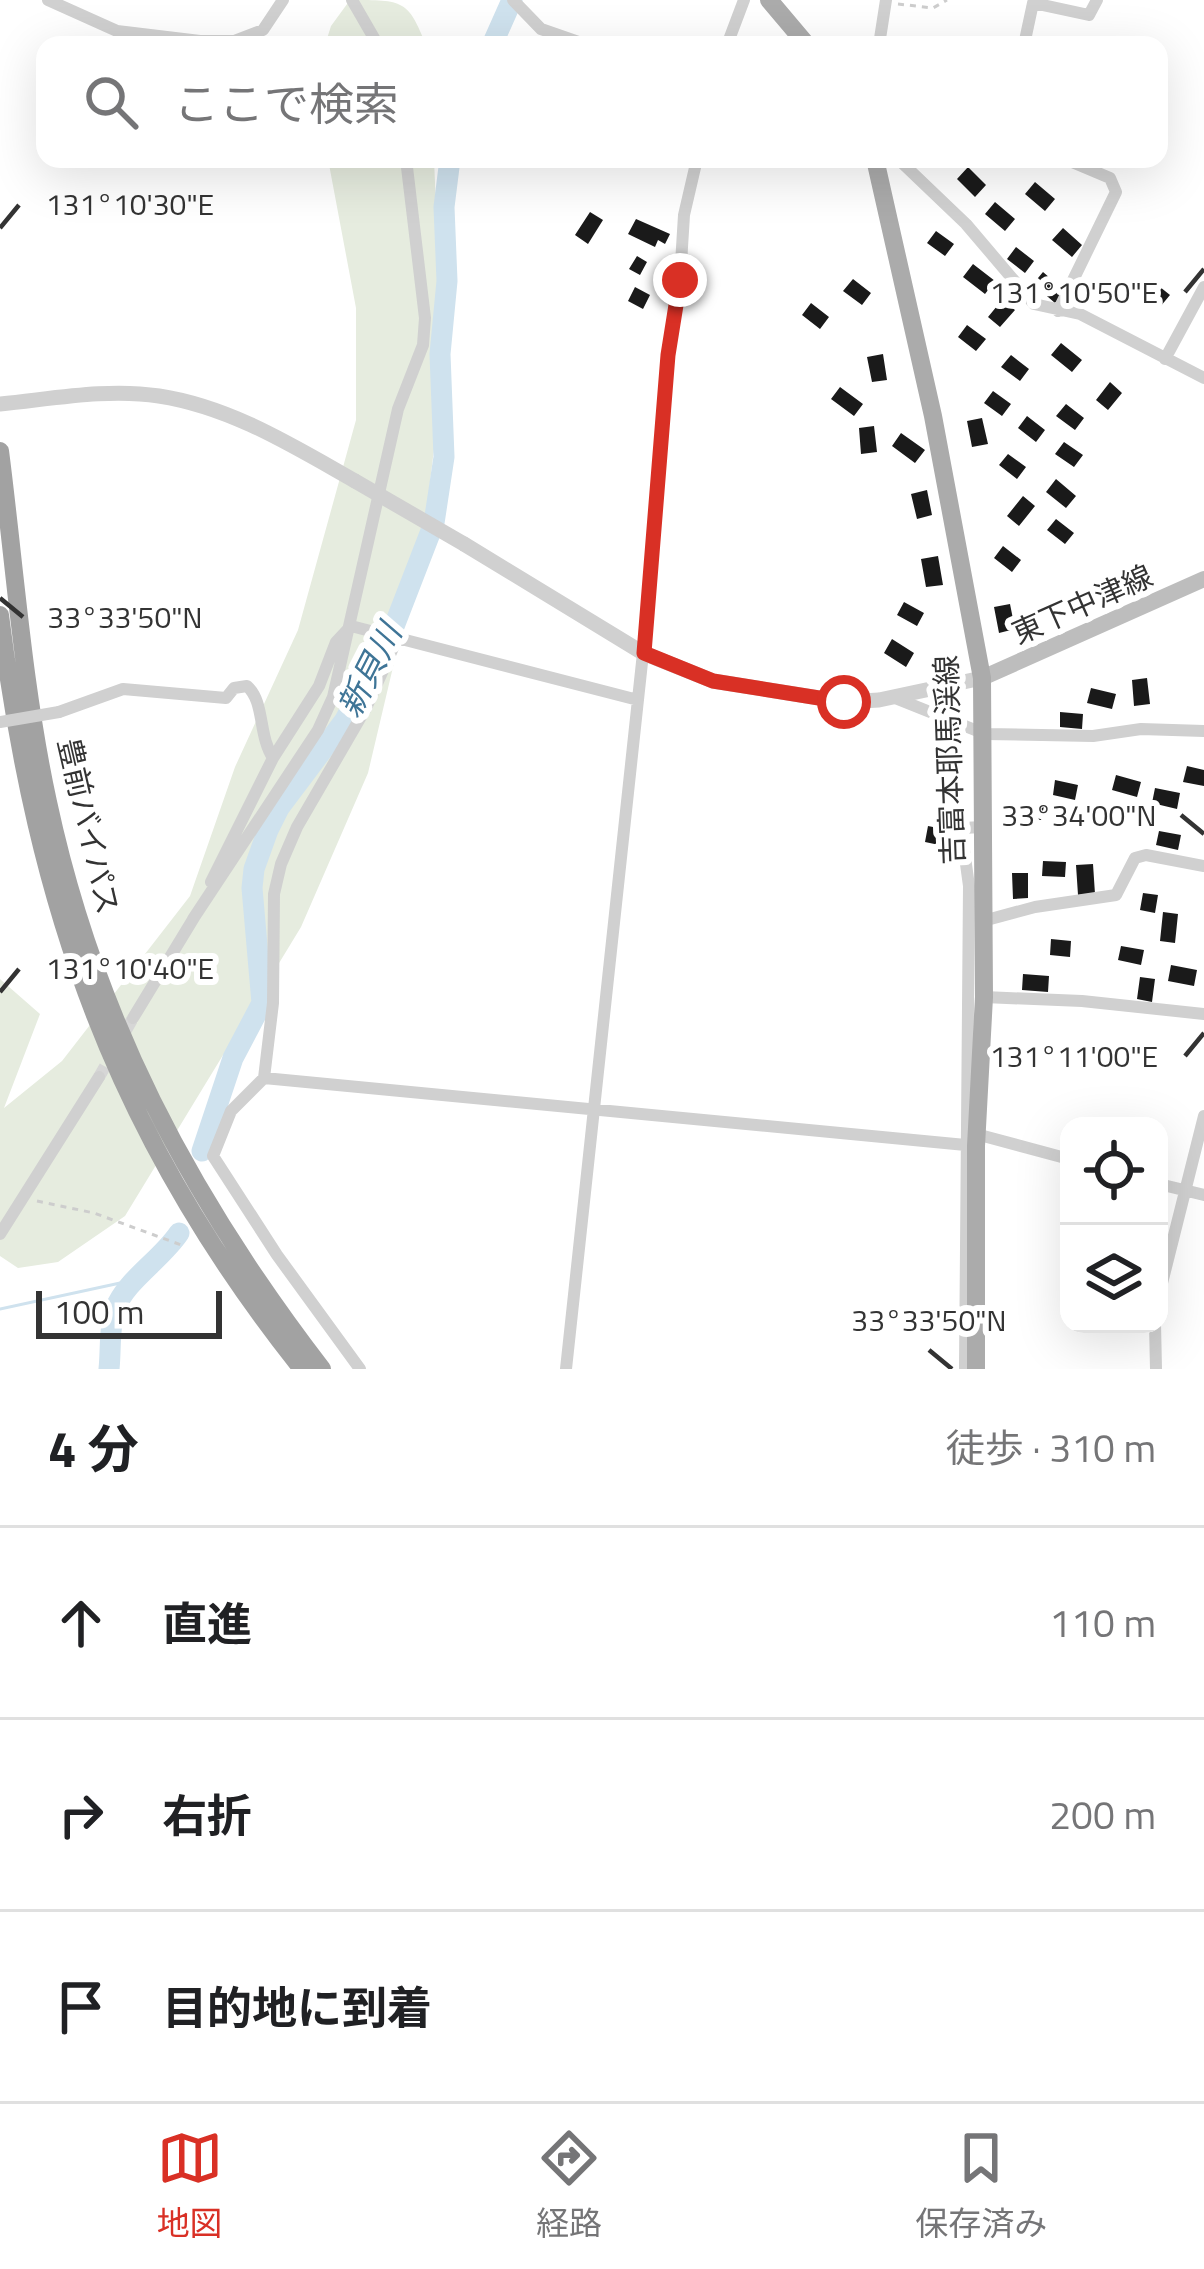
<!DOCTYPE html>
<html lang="ja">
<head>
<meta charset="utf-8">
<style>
  :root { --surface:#fff; --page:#f2f2f2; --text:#202124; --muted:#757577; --line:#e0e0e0; --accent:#d93025 }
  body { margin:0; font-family:"Titillium Web","Noto Sans JP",sans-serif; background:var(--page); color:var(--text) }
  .controls { position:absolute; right:36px; bottom:36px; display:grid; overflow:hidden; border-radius:24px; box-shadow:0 12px 48px #0002 }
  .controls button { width:108px; height:108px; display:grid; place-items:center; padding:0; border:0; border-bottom:3px solid var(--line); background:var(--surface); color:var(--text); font:60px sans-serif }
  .scale { position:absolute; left:36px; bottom:30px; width:186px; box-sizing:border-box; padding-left:12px; border:6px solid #333; border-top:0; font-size:33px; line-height:42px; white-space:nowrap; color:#333; -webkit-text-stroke:9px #fff; paint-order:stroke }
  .stop { position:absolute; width:36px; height:36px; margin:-27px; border:9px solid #d93025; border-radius:50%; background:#fff }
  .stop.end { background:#d93025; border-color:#fff; box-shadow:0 3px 12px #0008 }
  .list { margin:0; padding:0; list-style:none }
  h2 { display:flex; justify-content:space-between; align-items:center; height:156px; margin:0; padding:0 48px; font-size:51px }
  h2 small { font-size:39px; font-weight:400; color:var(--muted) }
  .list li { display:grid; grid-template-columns:78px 1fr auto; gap:36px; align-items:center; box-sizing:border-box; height:192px; padding:0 48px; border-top:3px solid var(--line) }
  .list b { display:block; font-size:45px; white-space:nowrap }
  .list em { font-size:39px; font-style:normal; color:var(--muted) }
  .icon { flex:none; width:66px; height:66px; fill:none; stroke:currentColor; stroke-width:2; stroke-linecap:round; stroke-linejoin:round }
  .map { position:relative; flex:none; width:1204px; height:1369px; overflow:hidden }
  .search { position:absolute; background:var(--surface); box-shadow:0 12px 48px #0002; left:36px; right:36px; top:36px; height:132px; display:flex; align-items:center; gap:30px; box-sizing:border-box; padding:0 42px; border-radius:24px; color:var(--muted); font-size:45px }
  .sheet { height:732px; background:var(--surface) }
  nav { display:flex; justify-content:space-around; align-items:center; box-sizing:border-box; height:168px; border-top:3px solid var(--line); background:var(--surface); font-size:33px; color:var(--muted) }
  nav a { display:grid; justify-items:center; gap:6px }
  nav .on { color:var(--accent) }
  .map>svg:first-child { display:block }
  .green { fill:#e6ecdf }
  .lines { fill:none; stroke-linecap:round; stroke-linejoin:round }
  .stream { stroke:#cfe2ee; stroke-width:3 }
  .river { stroke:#cfe2ee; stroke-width:21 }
  .building { fill:#1a1a1a }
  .minor-tunnel { stroke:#d6d6d6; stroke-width:12; stroke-dasharray:12 6; stroke-linecap:butt }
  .path { stroke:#cdcdcd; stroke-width:3; stroke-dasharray:6 6; stroke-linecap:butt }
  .minor { stroke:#d0d0d0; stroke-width:12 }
  .tertiary { stroke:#d0d0d0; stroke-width:15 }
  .secondary { stroke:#bdbdbd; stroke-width:16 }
  .primary { stroke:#ababab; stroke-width:18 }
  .trunk { stroke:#a2a2a2; stroke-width:18 }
  .minor-bridge { stroke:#d0d0d0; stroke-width:12 }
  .tertiary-bridge { stroke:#d0d0d0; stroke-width:15 }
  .route { stroke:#d93025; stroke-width:15 }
  .ticks { fill:none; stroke:#333; stroke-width:4.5 }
  .labels { text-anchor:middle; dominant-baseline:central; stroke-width:12; stroke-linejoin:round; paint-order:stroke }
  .street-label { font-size:30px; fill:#333; stroke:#fff }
  .water-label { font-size:33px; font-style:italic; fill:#3f7597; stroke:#fff }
  .ticks-label { font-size:30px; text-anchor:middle; fill:#333; stroke:#fff; stroke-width:12; stroke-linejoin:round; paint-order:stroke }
</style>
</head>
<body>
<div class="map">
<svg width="1204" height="1369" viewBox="0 0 1204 1369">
  <rect width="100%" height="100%" fill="#fff"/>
  <path class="green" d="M350 0C404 0 408 0 426 45H325L331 26Z
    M328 159H434L443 375 423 540 368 773 301 927 125 1216 58 1262 18 1268 0 1256V979L40 1014 4 1108 62 1061 190 896 235 767 298 630 356 420V308Z"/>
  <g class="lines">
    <path class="stream" d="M0 1309 134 1280"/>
    <path class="river" d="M492 45 512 0
      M202 1151 233 1058 262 1003 252 888 254 869 268 830 279 808 345 720 393 629 434 523 444 457 440 354 447 281 444 207 450 159
      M109 1369C111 1351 109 1326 115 1309 126 1280 161 1260 179 1233"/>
  </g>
  <path class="building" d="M968 167 986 185 975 197 957 179Z
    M1035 182 1055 199 1045 211 1025 194Z
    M995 202 1015 219 1005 231 985 214Z
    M590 212 603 220 588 244 575 235Z
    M636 219 670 234 665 244 658 240 655 247 628 234Z
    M1063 228 1082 245 1072 257 1052 240Z
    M936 231 954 244 945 256 927 243Z
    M1016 247 1034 261 1025 273 1007 259Z
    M637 256 647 262 640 275 629 269Z
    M973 264 995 281 985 294 963 277Z
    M1043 272 1065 291 1055 303 1033 284Z
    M1108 278 1126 292 1117 304 1099 290Z
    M853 279 871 293 862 305 843 291Z
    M1150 279 1170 295 1160 307 1140 291Z
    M635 287 650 295 643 309 628 301Z
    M1002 300 1015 310 1000 327 988 317Z
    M811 303 829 317 820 329 802 315Z
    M967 325 986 339 976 351 958 337Z
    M1061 343 1082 360 1072 372 1051 355Z
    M883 354 887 380 872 382 867 357Z
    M1011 355 1029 369 1020 381 1001 367Z
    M1110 382 1122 393 1108 410 1096 400Z
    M840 387 863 404 854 416 831 399Z
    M993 391 1011 404 1002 416 984 403Z
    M1066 404 1084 418 1075 430 1056 416Z
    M1027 416 1045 430 1036 442 1018 428Z
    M982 418 988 444 972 447 967 421Z
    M874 426 877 452 861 454 859 428Z
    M901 433 925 450 915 463 892 446Z
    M1064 442 1083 455 1074 467 1055 454Z
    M1008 454 1026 467 1017 479 999 465Z
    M1056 479 1076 496 1066 508 1046 492Z
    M927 490 932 515 917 519 911 494Z
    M1023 496 1035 506 1019 526 1007 516Z
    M1056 519 1074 533 1065 544 1047 530Z
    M1003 546 1021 560 1012 572 994 558Z
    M938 556 943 585 926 587 921 559Z
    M904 602 924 613 917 626 897 615Z
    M1010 604 1015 629 999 633 994 607Z
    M892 639 914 653 906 667 884 653Z
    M1147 678 1150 704 1134 706 1132 680Z
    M1091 688 1116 694 1112 709 1087 703Z
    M1060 712 1083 714 1082 729 1060 727Z
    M1187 766 1204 770V786L1183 782Z
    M1116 775 1141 782 1137 797 1112 790Z
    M1055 780 1078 785 1075 800 1053 795Z
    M1155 788 1180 793 1177 809 1152 803Z
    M1022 801 1044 806 1041 820 1019 816Z
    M1104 804 1129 811 1125 826 1100 819Z
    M928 826 948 830 944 846 925 842Z
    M1159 831 1181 835 1178 850 1156 845Z
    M1043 861 1066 862 1065 877 1042 876Z
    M1093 864 1095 894 1078 895 1076 865Z
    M1012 873H1028V898L1013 899Z
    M1143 893 1158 895 1155 913 1140 910Z
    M1163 912 1178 914 1175 943 1160 941Z
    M1051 939 1071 941 1070 957 1050 955Z
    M1121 946 1144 950 1141 965 1118 960Z
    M1171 965 1197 970 1194 986 1168 981Z
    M1023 974 1049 976 1048 992 1022 990Z
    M1140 977 1155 979 1152 1002 1137 999Z
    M1108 1044 1134 1046 1133 1062 1107 1060Z"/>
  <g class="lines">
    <path class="minor-tunnel" d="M99 1077 133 1018"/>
    <path class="path" d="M898 4 933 8 947 0
      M37 1201 94 1213 184 1246"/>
    <path class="minor" d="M48 0 117 31 200 41H234L263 30 283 0
      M352 0 378 45
      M513 0 541 29 587 45
      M727 45 744 0
      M879 45 886 0
      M1024 45 1033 3 1089 15 1097 0
      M898 159 966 224 1034 304 1080 314 1204 378
      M1058 311 1116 192 1110 178 1065 159
      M1165 359 1204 287
      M351 626 638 700
      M895 698 985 734 1093 736 1141 729 1204 731
      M59 712 123 689 226 698 234 688 247 686C265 702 258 735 273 758
      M211 882 273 758 319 686 336 642 350 627
      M193 919 318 730 333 697 398 409 423 345 425 318 406 159
      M983 921 1035 907 1116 895 1135 858 1146 855 1204 866
      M984 997 1082 1001 1204 1014
      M133 1018 195 916
      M264 1078 976 1146
      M976 1134 1069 1159
      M1159 1184 1204 1195
      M0 1234 99 1077
      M1159 1295 1204 1116
      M1155 1324 1156 1369
      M360 1369 277 1255 213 1156 231 1111 264 1078 273 1003 274 894 281 864 297 827 366 708 397 639
      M566 1369 643 653 668 355 680 280 684 215 697 159
      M965 1369 969 886 961 828 984 827"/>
    <path class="tertiary" d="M0 404C52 399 107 388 159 396 231 407 293 446 355 481
      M464 544 643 653 713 681 844 702 879 700 982 678"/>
    <path class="secondary" d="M982 678 1204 579"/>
    <path class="primary" d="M769 0 807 45
      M875 159 933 416 982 678 984 997 976 1146V1369"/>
    <path class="trunk" d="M0 451C15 568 23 687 48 802 94 1017 189 1196 322 1369
      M0 615C37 909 115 1135 302 1369"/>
    <path class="minor-bridge" d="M0 722 59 712"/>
    <path class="tertiary-bridge" d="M355 481 464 544"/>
  </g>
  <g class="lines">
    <path class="route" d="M680 280 668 355 644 653 713 681 844 702"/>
  </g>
  <path class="ticks" d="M0 228 19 205M1185 292 1204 269M0 598 23 617M1181 815 1204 834M0 992 19 969M1185 1056 1204 1033M929 1350 952 1369"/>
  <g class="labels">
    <g class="street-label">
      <text transform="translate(1082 604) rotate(-24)">東下中津線</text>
      <text transform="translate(949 760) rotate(-92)">吉富本耶馬渓線</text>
      <text transform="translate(89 826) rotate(77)">豊前バイパス</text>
    </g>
    <g class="water-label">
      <text transform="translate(369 670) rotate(-63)">新貝川</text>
    </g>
  </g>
  <g class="ticks-label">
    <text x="130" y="215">131°10'30"E</text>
    <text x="1074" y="303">131°10'50"E</text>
    <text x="125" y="628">33°33'50"N</text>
    <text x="1079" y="826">33°34'00"N</text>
    <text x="130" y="979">131°10'40"E</text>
    <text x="1074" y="1067">131°11'00"E</text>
    <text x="929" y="1331">33°33'50"N</text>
  </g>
</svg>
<div class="controls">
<button><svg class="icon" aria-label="locate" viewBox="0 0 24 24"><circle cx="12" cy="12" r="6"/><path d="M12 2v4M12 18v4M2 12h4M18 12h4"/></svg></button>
<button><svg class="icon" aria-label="layers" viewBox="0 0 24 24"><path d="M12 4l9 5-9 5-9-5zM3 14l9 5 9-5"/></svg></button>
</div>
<div class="scale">100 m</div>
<div class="stop" style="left:844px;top:702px"></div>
<div class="stop end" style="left:680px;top:280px"></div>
<div class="search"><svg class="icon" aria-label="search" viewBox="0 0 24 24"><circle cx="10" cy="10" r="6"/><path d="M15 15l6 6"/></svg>ここで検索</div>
</div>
<section class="sheet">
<h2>4 分<small>徒歩 · 310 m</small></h2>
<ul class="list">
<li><svg class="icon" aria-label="ahead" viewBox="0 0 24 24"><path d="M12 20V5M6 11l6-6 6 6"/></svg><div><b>直進</b></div><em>110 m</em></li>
<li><svg class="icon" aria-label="right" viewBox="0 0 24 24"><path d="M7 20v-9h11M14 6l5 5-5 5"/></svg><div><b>右折</b></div><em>200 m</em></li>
<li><svg class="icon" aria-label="arrive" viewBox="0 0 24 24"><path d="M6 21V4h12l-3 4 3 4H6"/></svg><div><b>目的地に到着</b></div></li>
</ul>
</section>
<nav>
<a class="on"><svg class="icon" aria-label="map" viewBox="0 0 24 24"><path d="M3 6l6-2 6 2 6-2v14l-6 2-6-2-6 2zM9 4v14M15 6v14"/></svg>地図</a>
<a><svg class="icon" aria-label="directions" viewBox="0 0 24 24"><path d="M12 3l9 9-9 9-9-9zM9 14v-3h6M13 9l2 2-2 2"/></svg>経路</a>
<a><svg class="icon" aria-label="saved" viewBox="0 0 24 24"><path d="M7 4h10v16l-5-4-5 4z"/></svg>保存済み</a>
</nav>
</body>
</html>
